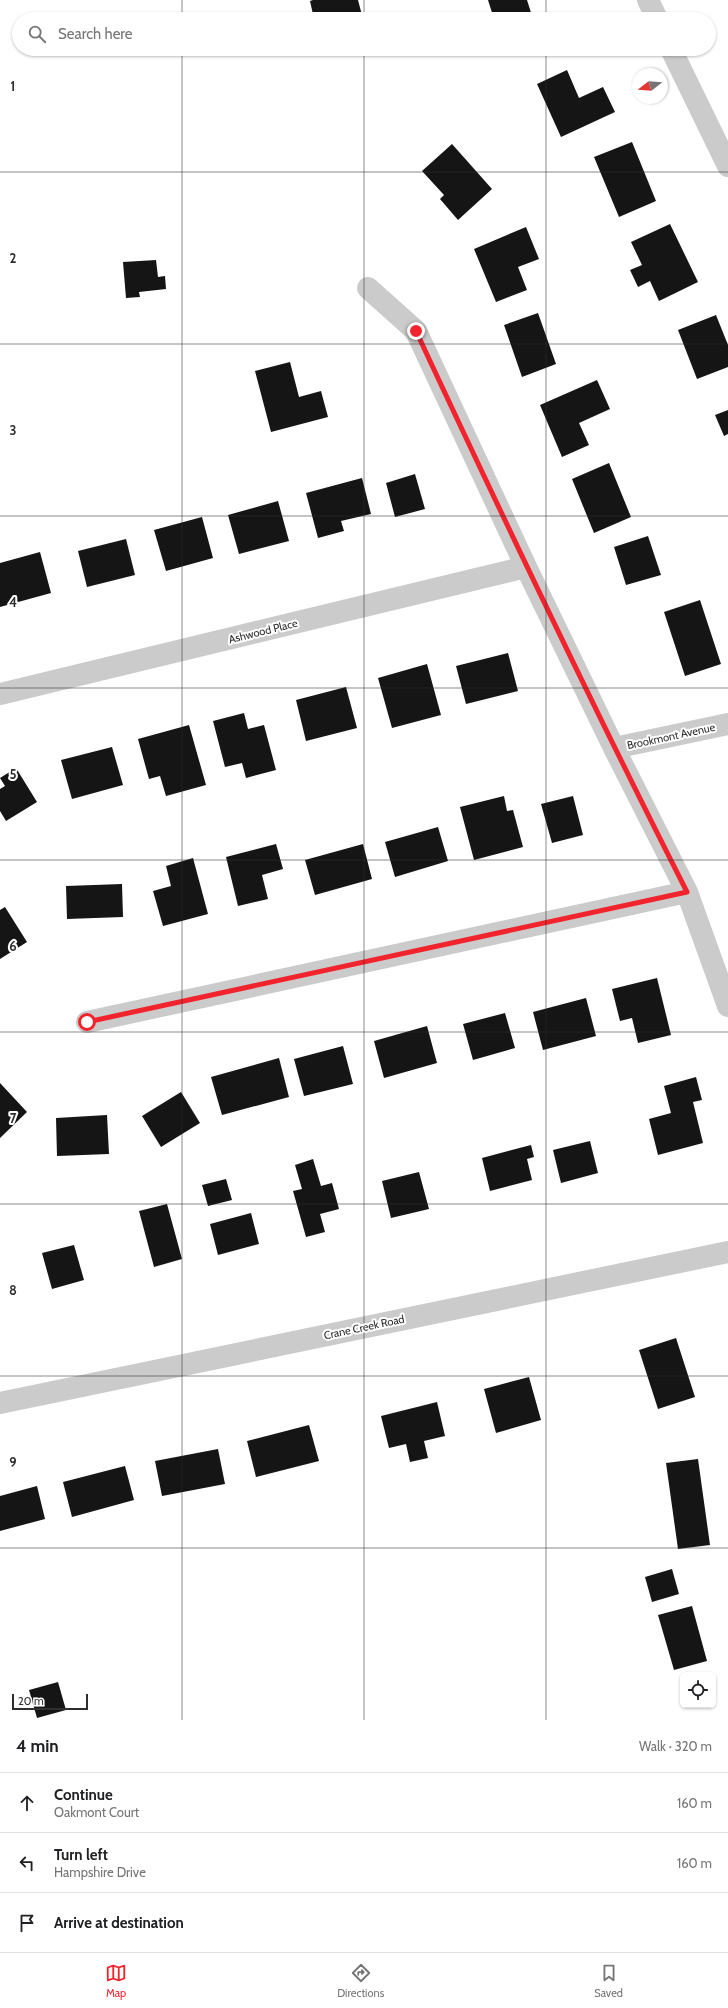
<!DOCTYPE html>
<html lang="en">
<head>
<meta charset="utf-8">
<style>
  :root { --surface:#fff; --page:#f6f6f6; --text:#202124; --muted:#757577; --line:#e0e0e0; --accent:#f1242e }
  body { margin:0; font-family:Cabin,sans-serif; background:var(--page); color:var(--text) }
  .controls { position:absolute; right:12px; bottom:12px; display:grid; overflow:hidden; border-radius:6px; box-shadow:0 1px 3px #0004 }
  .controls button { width:36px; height:36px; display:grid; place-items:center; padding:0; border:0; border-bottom:1px solid var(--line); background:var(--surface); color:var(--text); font:20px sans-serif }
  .compass { position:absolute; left:632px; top:68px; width:36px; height:36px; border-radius:50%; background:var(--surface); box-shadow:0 1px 3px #0004; rotate:253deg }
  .scale { position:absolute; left:12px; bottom:10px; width:76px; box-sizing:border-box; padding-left:4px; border:2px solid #2e2e2e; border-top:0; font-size:11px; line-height:14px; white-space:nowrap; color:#2e2e2e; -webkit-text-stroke:3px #fff; paint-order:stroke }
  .stop { position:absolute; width:12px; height:12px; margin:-9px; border:3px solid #f1242e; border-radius:50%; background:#fff }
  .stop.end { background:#f1242e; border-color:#fff; box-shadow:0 1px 4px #0008 }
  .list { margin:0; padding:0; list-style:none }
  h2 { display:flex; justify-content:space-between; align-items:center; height:52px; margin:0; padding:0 16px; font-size:17px }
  h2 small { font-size:13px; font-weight:400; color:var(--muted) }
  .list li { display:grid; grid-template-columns:26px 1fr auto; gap:12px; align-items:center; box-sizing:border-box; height:60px; padding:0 16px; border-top:1px solid var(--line) }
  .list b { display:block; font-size:15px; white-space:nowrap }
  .list p { margin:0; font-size:13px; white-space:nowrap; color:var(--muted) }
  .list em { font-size:13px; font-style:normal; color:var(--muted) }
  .icon { flex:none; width:22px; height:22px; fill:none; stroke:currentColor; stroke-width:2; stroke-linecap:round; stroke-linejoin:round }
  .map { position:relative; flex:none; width:728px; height:1720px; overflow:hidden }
  .search { position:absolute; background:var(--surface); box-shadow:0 1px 3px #0004; left:12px; right:12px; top:12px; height:44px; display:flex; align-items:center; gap:10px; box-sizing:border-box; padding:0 14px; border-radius:22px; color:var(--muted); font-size:15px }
  .sheet { height:232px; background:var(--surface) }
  nav { display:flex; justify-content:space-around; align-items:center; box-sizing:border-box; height:56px; border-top:1px solid var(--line); background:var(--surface); font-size:11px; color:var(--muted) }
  nav a { display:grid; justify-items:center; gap:2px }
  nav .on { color:var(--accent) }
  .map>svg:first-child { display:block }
  .building { fill:#151515 }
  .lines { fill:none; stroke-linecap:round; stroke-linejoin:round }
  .minor { stroke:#cbcbcb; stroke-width:22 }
  .route { stroke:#f1242e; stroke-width:5 }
  .grid { fill:none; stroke:#2e2e2e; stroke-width:1; stroke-opacity:0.55 }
  .labels { text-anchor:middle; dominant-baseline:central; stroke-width:4; stroke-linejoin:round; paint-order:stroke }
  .street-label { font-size:11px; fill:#2e2e2e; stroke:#fff }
  .grid-label { font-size:13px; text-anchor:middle; font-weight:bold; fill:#2e2e2e; stroke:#fff; stroke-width:4; stroke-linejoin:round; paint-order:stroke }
</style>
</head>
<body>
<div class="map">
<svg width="728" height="1720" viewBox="0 0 728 1720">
  <rect width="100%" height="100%" fill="#fff"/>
  <path class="building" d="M313 0H358L363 19H314L310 1Z
    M488 0H527L533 19H494Z
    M567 70 579 98 603 87 615 112 561 137 537 84Z
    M632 142 656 201 619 217 594 157Z
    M452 144 492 189 458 220 440 199 444 195 422 171Z
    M670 224 698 282 659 301 650 281 638 287 630 270 642 265 631 242Z
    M526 227 539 259 518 267 527 290 496 302 474 249Z
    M156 260 158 277 165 276 166 289 139 292 140 297 126 298 123 262Z
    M538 313 556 364 522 377 504 325Z
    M716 315 728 345V367L697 379 678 330Z
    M290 362 299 397 321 391 328 417 271 432 255 371Z
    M597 380 610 409 579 423 589 445 562 457 540 405Z
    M728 410V434L724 436 715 415Z
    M609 463 631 517 594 533 572 479Z
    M415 474 425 509 395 517 386 483Z
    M362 478 371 514 341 521 344 531 318 538 306 493Z
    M278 501 289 541 239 554 228 515Z
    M202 517 213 558 166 571 154 530Z
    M648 536 661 575 626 585 614 547Z
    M126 539 135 575 87 587 78 551Z
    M40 552 51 593 0 607V563Z
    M700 600 721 664 685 676 664 612Z
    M508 653 518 691 466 704 456 666Z
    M427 664 441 715 392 728 378 678Z
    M346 687 357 728 306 741 296 700Z
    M244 713 248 729 264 725 276 770 246 778 242 763 225 767 213 721Z
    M189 725 206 785 166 796 160 776 149 779 138 739Z
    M112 747 123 785 72 799 61 760Z
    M16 768 37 802 6 821 0 811V789L5 786 0 778Z
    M504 796 507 811 513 810 523 847 474 860 460 807Z
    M573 796 583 835 552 843 541 804Z
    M438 827 448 861 395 877 385 842Z
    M276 844 283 869 262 875 268 899 238 906 226 857Z
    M363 844 372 879 315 895 305 860Z
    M193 858 208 914 163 926 153 891 171 886 166 866Z
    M122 884 123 917 67 919 66 886Z
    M5 907 27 942 0 959V910Z
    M657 978 671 1035 638 1043 632 1018 620 1021 612 989Z
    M586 998 596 1036 543 1050 533 1012Z
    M505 1013 515 1048 473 1060 463 1024Z
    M427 1026 437 1063 384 1078 374 1041Z
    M343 1046 353 1084 304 1096 294 1059Z
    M279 1058 289 1097 222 1115 211 1077Z
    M696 1077 702 1100 693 1102 703 1143 658 1155 649 1119 671 1113 664 1086Z
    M0 1083 27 1112 0 1138Z
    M181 1092 200 1123 161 1147 142 1116Z
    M107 1115 109 1154 57 1156 56 1118Z
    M590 1141 598 1173 561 1183 553 1150Z
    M531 1145 534 1157 527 1159 532 1180 490 1191 482 1158Z
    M313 1159 321 1186 332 1183 339 1209 320 1214 325 1232 306 1237 293 1191 302 1189 295 1165Z
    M419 1172 429 1209 391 1218 382 1181Z
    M226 1179 232 1200 208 1206 202 1185Z
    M167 1204 182 1259 154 1267 139 1211Z
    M251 1213 259 1244 218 1255 210 1224Z
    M74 1245 84 1280 52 1289 42 1253Z
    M676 1338 695 1397 658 1409 639 1350Z
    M529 1377 541 1420 496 1433 484 1389Z
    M437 1402 445 1436 424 1441 428 1458 410 1462 406 1444 389 1448 381 1416Z
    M309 1425 319 1461 256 1477 247 1441Z
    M218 1449 225 1484 162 1496 155 1461Z
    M698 1459 710 1545 678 1549 666 1463Z
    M125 1466 134 1500 72 1517 63 1482Z
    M37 1486 45 1519 0 1531V1496Z
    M672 1569 679 1594 652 1602 645 1577Z
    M692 1606 707 1661 674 1670 658 1615Z
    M58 1682 66 1710 37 1718 29 1690Z"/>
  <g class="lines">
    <path class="minor" d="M648 0 657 19
      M671 49 728 166
      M368 288 416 331 526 567 614 748 687 892 728 1006
      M0 694 526 567
      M614 748 728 724
      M87 1022 687 892
      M0 1403 728 1252"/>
  </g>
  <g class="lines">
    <path class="route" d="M87 1022 687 892C593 707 504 520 416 331"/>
  </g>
  <path class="grid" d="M182 0V19M364 0V19M546 0V19M182 49V1720M364 49V1720M546 49V1720M0 172H728M0 344H728M0 516H728M0 688H728M0 860H728M0 1032H728M0 1204H728M0 1376H728M0 1548H728"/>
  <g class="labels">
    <g class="street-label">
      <text transform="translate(263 631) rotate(-14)">Ashwood Place</text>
      <text transform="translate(671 736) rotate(-12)">Brookmont Avenue</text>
      <text transform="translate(364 1327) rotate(-12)">Crane Creek Road</text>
    </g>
  </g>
  <g class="grid-label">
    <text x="13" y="91">1</text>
    <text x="13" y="263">2</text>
    <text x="13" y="435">3</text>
    <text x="13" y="607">4</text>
    <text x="13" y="779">5</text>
    <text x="13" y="951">6</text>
    <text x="13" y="1123">7</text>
    <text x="13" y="1295">8</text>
    <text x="13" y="1467">9</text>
  </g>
</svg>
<div class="controls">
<button><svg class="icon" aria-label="locate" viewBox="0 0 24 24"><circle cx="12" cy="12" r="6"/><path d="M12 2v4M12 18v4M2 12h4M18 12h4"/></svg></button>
</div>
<svg class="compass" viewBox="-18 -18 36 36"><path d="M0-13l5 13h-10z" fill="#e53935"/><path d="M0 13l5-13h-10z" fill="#757577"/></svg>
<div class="scale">20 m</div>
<div class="stop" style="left:87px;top:1022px"></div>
<div class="stop end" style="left:416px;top:331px"></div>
<div class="search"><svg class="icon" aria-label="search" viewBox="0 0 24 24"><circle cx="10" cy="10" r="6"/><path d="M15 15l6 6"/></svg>Search here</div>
</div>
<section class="sheet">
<h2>4 min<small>Walk · 320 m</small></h2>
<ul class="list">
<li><svg class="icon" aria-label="ahead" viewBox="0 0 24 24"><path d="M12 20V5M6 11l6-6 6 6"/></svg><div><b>Continue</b><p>Oakmont Court</p></div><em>160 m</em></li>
<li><svg class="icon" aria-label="left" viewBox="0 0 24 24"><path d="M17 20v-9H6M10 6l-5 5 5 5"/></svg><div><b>Turn left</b><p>Hampshire Drive</p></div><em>160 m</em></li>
<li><svg class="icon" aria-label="arrive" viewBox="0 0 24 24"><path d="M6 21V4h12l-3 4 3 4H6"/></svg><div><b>Arrive at destination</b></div></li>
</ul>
</section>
<nav>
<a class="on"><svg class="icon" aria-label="map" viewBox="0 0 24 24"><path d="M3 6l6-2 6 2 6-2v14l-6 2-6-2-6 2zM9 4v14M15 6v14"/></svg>Map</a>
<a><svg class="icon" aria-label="directions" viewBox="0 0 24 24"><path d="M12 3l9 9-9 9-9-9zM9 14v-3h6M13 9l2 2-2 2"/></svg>Directions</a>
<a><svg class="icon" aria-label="saved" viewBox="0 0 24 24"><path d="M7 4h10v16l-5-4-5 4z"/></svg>Saved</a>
</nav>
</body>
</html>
